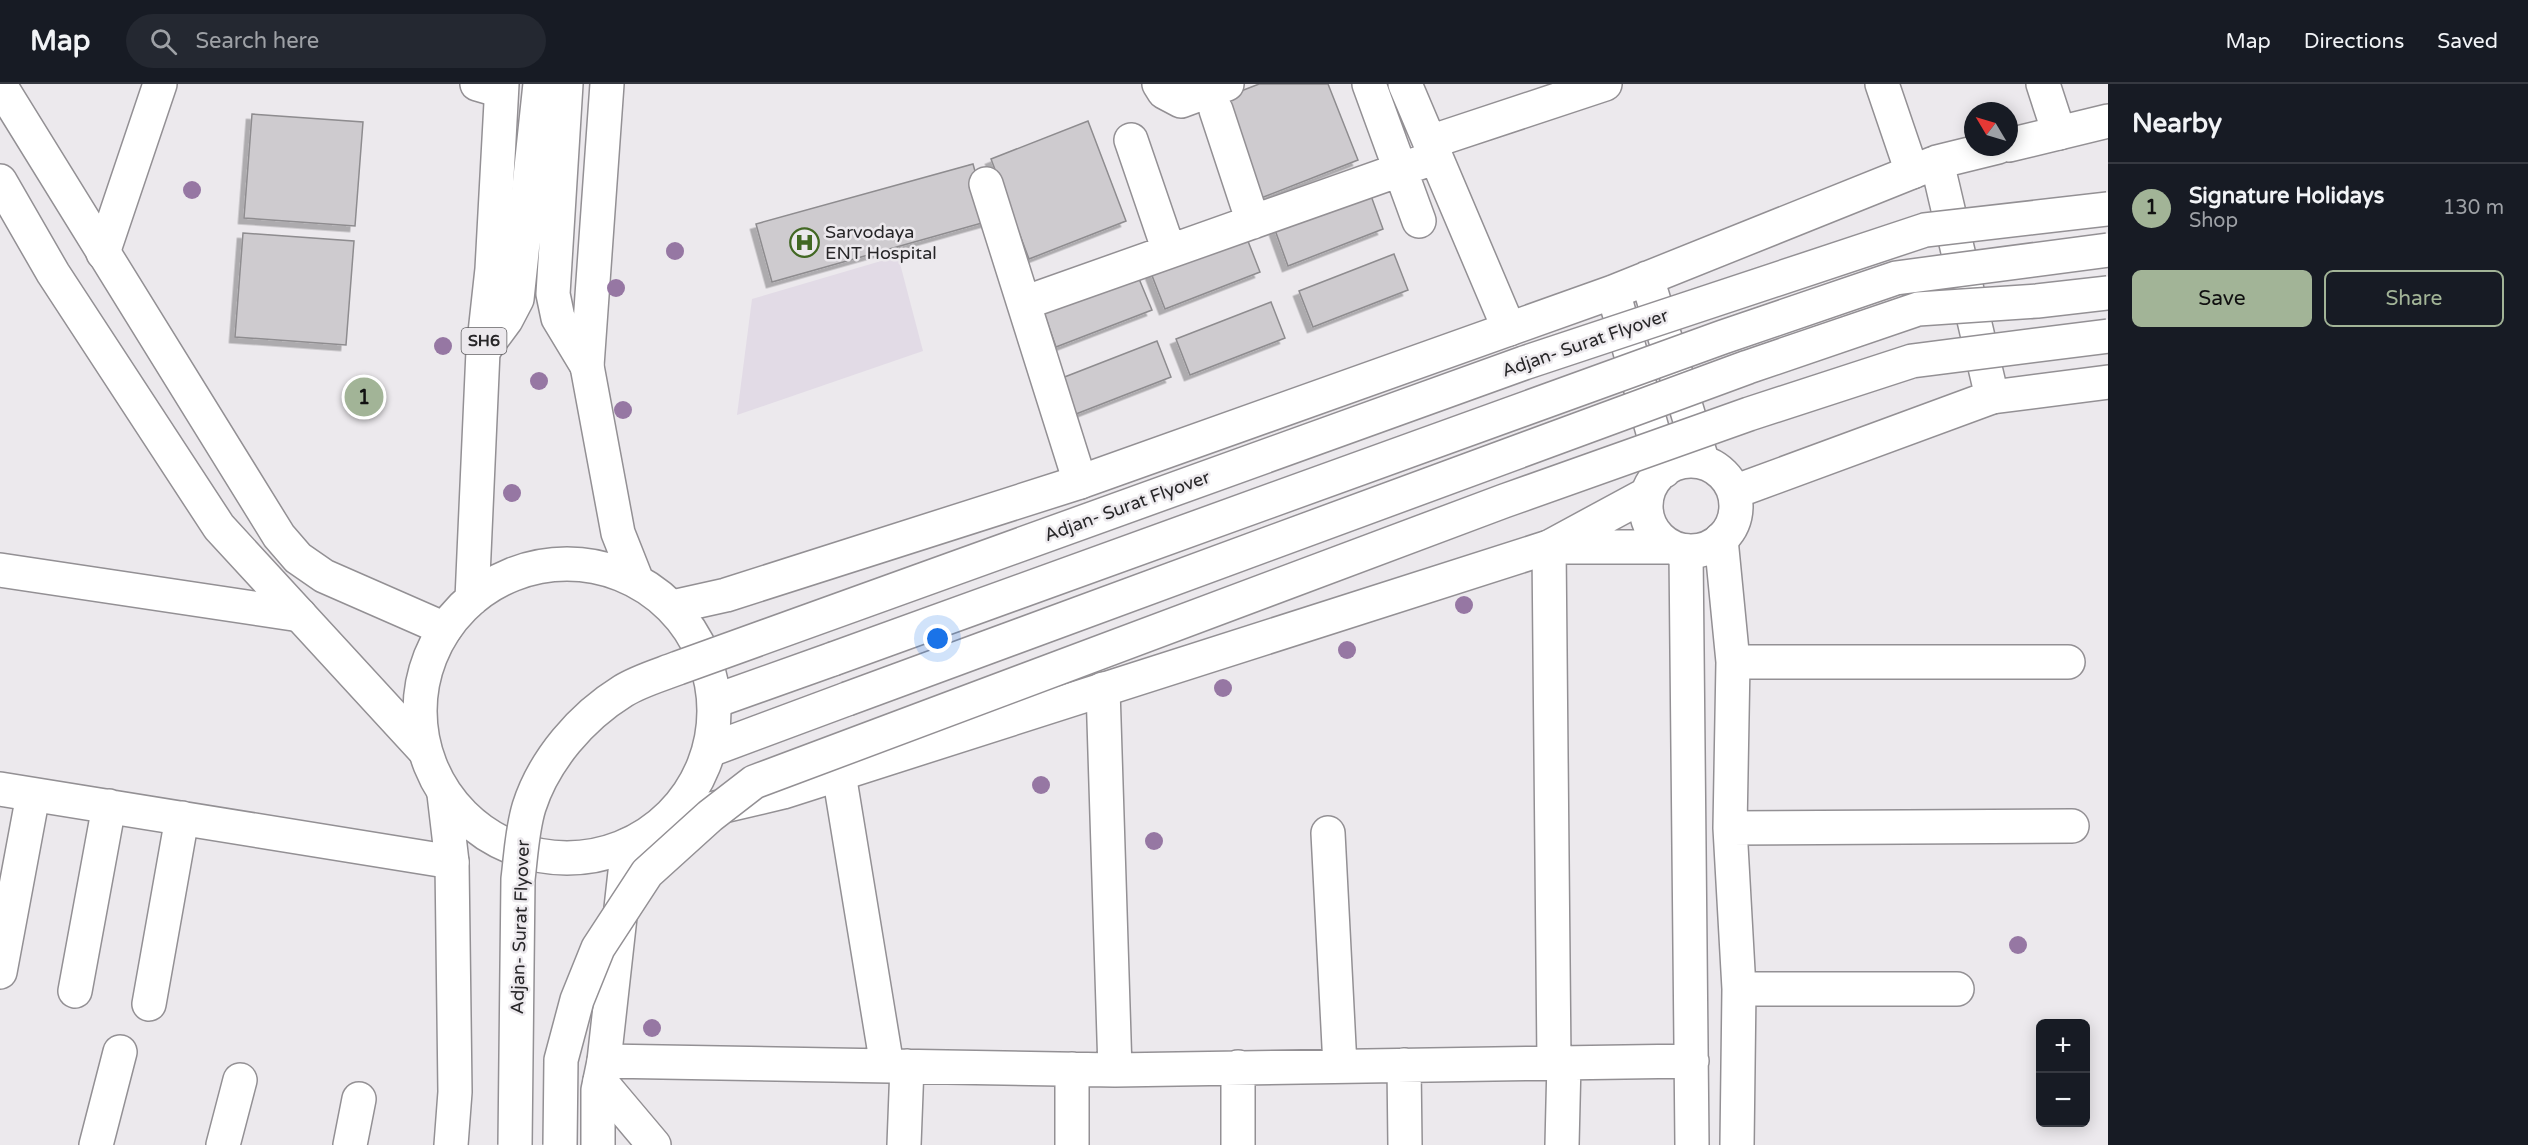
<!DOCTYPE html>
<html lang="en">
<head>
<meta charset="utf-8">
<style>
  :root { --surface:#171b24; --page:#242831; --text:#f1f3f6; --muted:#9ea1a6; --line:#363941; --accent:#a2b497 }
  body { margin:0; font-family:"Varela Round",sans-serif; background:var(--page); color:var(--text) }
  .controls { position:absolute; right:18px; bottom:18px; display:grid; overflow:hidden; border-radius:9px; box-shadow:0 3px 15px #0003 }
  .controls button { width:54px; height:54px; display:grid; place-items:center; padding:0; border:0; border-bottom:2px solid var(--line); background:var(--surface); color:var(--text); font:30px sans-serif }
  .compass { position:absolute; left:1964px; top:18px; width:54px; height:54px; border-radius:50%; background:var(--surface); box-shadow:0 3px 15px #0003; rotate:308deg }
  .you { position:absolute; left:938px; top:555px; width:21px; height:21px; margin:-15px; border:4px solid #fff; border-radius:50%; background:#1a73e8; box-shadow:0 0 0 9px #1a73e833 }
  .badge { display:grid; place-items:center; width:39px; height:39px; border-radius:50%; background:var(--accent); color:#111; font-size:20px; font-weight:700 }
  .pin { position:absolute; translate:-50% -50%; border:3px solid #fff; box-shadow:0 2px 6px #0006 }
  .list { margin:0; padding:0; list-style:none }
  h2 { display:flex; justify-content:space-between; align-items:center; height:78px; margin:0; padding:0 24px; font-size:26px }
  h2 small { font-size:20px; font-weight:400; color:var(--muted) }
  .list li { display:grid; grid-template-columns:39px 1fr auto; gap:18px; align-items:center; box-sizing:border-box; height:90px; padding:0 24px; border-top:2px solid var(--line) }
  .list b { display:block; font-size:22px; white-space:nowrap }
  .list p { margin:0; font-size:20px; white-space:nowrap; color:var(--muted) }
  .list em { font-size:20px; font-style:normal; color:var(--muted) }
  .actions { display:flex; gap:12px; padding:18px 24px }
  .actions a { flex:1; padding:14px 0; border:2px solid var(--accent); border-radius:9px; text-align:center; font-size:21px; color:var(--accent) }
  .actions .main { background:var(--accent); color:#111 }
  .icon { flex:none; width:33px; height:33px; fill:none; stroke:currentColor; stroke-width:2; stroke-linecap:round; stroke-linejoin:round }
  .map { position:relative; flex:none; width:2108px; height:1061px; overflow:hidden }
  header { display:flex; align-items:center; gap:36px; box-sizing:border-box; height:84px; padding:0 30px; background:var(--surface); border-bottom:2px solid var(--line) }
  header strong { font-size:28px }
  nav { display:flex; gap:33px; margin-inline-start:auto; font-size:21px }
  .search { width:420px; height:54px; background:var(--page); display:flex; align-items:center; gap:15px; box-sizing:border-box; padding:0 21px; border-radius:33px; color:var(--muted); font-size:22px }
  main { display:flex }
  aside { flex:1; background:var(--surface) }
  .map>svg:first-child { display:block }
  .built { fill:#e2dbe6 }
  .building { fill:#cecbcf; stroke:#8e8c8f; stroke-width:1.5; filter:url(#shadow) }
  .lines { fill:none; stroke-linecap:round; stroke-linejoin:round }
  .street-casing { stroke:#939094; stroke-width:36 }
  .secondary-casing { stroke:#939094; stroke-width:36 }
  .primary-casing { stroke:#939094; stroke-width:36 }
  .highway-casing { stroke:#939094; stroke-width:36 }
  .street { stroke:#fff; stroke-width:33 }
  .secondary { stroke:#fff; stroke-width:33 }
  .primary { stroke:#fff; stroke-width:33 }
  .highway { stroke:#fff; stroke-width:33 }
  .highway-bridge-casing { stroke:#939094; stroke-width:36; stroke-linecap:butt }
  .highway-bridge { stroke:#fff; stroke-width:33 }
  .tree { fill:#9677a3 }
  .labels { text-anchor:middle; dominant-baseline:central; stroke-width:5; stroke-linejoin:round; paint-order:stroke }
  .shield { fill:#ece9ed; stroke:#626063; stroke-width:1.5 }
  .shield-label { font-size:16px; font-weight:bold; fill:#272628 }
  .poi-label { font-size:18px; fill:#272628; stroke:#ece9ed; text-anchor:start }
  .street-label { font-size:18px; fill:#272628; stroke:#ece9ed }
</style>
</head>
<body>
<header>
<strong>Map</strong>
<div class="search"><svg class="icon" aria-label="search" viewBox="0 0 24 24"><circle cx="10" cy="10" r="6"/><path d="M15 15l6 6"/></svg>Search here</div>
<nav><a>Map</a><a>Directions</a><a>Saved</a></nav>
</header>
<main>
<div class="map">
<svg width="2108" height="1061" viewBox="0 0 2108 1061">
  <defs>
    <filter id="shadow"><feDropShadow dx="-5.5" dy="5.5" stdDeviation="0" flood-color="#0004"/></filter>
  </defs>
  <rect width="100%" height="100%" fill="#ece9ed"/>
  <path class="built" d="M898 172 923 267 737 331 752 215Z"/>
  <path class="building" d="M1259 0H1328L1358 76 1261 114 1223 14Z
    M252 30 363 38 355 142 244 134Z
    M1088 37 1126 137 1029 175 991 75Z
    M973 80 989 137 772 198 756 140Z
    M1370 109 1383 145 1288 182 1275 146Z
    M243 149 354 157 346 261 235 253Z
    M1246 152 1260 188 1165 225 1151 189Z
    M1394 170 1408 206 1313 243 1299 207Z
    M1137 190 1152 226 1056 263 1043 226Z
    M1271 218 1285 254 1190 291 1176 255Z
    M1157 257 1171 293 1076 330 1062 294Z"/>
  <g class="lines">
    <defs>
      <path id="street" d="M477 0 501 7
        M1159 0 1164 8 1181 17 1227 0
        M1369 0 1419 137
        M1405 0 1509 245
        M1882 0 1912 88
        M2043 0 2059 49
        M1216 26 1253 138
        M1131 56 1169 167
        M1430 58 1605 0
        M986 100 1080 398
        M103 169 160 0
        M1024 219 1436 73
        M1992 313 2108 298
        M1721 455 1733 578 1730 744 1739 905 1737 1061
        M1549 463 1554 979
        M1686 467 1692 1061
        M0 486 300 531
        M1733 578H2068
        M1103 605 1115 986
        M839 690 887 982
        M0 705 452 778
        M1730 744 2072 742
        M1328 749 1340 982
        M0 888 33 711
        M1739 905H1957
        M75 907 109 722
        M149 920 182 734
        M604 977 1115 986 1692 977
        M1404 981 1405 1061
        M600 997 654 1061
        M96 1061 120 968
        M223 1061 240 996
        M350 1061 359 1015
        M904 1061 907 982
        M1072 1061V985
        M1238 1061V983
        M1562 1061 1564 978"/>
      <path id="secondary" d="M566 0 553 210 558 234 587 282
        M0 1 279 452 298 474 324 492 445 545
        M2009 61 2108 37
        M0 97 53 189 219 443 425 667
        M1647 194 1702 376
        M1616 218 1664 387
        M483 267 506 236 517 215 540 0
        M1646 422a45 45 0 1 1 90 0a45 45 0 1 1-90 0Z
        M1734 408 1992 313 1937 78
        M1553 463H1670
        M672 523 726 511 1080 398 1613 208 1937 78 1998 63
        M668 735 783 708 1549 463 1647 410
        M598 1061V1006L604 977 628 761"/>
      <path id="primary" d="M607 0 587 282 618 449 637 497
        M420 627a147 147 0 1 1 294 0a147 147 0 1 1-294 0Z
        M472 515 483 267 492 185 502 0"/>
      <path id="highway" d="M715 617 833 575
        M710 666 847 615
        M444 710 452 778 455 1008 451 1061"/>
    </defs>
    <use href="#street" class="street-casing"/>
    <use href="#secondary" class="secondary-casing"/>
    <use href="#primary" class="primary-casing"/>
    <use href="#highway" class="highway-casing"/>
    <use href="#street" class="street"/>
    <use href="#secondary" class="secondary"/>
    <use href="#primary" class="primary"/>
    <use href="#highway" class="highway"/>
    <defs>
      <path id="highway-bridge" d="M833 575 1723 253 1896 194 2108 166
        M847 615 1748 283 1918 225 2037 217 2108 209
        M515 1061 518 795C521 771 522 746 529 723 544 676 581 633 623 607 639 597 660 591 678 584L1524 279 1925 146 2108 125
        M560 1061 561 976 577 916 598 864 647 789 710 732 754 698 1504 417 1749 330 1912 277 2108 252"/>
    </defs>
    <use href="#highway-bridge" class="highway-bridge-casing"/>
    <use href="#highway-bridge" class="highway-bridge"/>
  </g>
  <g class="tree">
    <circle cx="192" cy="106" r="9"/>
    <circle cx="675" cy="167" r="9"/>
    <circle cx="616" cy="204" r="9"/>
    <circle cx="443" cy="262" r="9"/>
    <circle cx="539" cy="297" r="9"/>
    <circle cx="623" cy="326" r="9"/>
    <circle cx="512" cy="409" r="9"/>
    <circle cx="1464" cy="521" r="9"/>
    <circle cx="1347" cy="566" r="9"/>
    <circle cx="1223" cy="604" r="9"/>
    <circle cx="1041" cy="701" r="9"/>
    <circle cx="1154" cy="757" r="9"/>
    <circle cx="2018" cy="861" r="9"/>
    <circle cx="652" cy="944" r="9"/>
  </g>
  <defs>
    <symbol id="hospital-ring" viewBox="-11 -11 22 22"><circle r="9.5" fill="#ece9ed" stroke="#426823" stroke-width="1.5"/><path d="M-5-5h3v3.5h4V-5h3V5h-3V1.5h-4V5h-3Z" fill="#426823"/></symbol>
  </defs>
  <g fill-rule="evenodd">
    <use href="#hospital-ring" x="788" y="142" width="33" height="33"/>
  </g>
  <g class="labels">
    <rect class="shield" x="461.5" y="244" width="45" height="26" rx="4.5"/>
    <g class="shield-label">
      <text x="484" y="257">SH6</text>
    </g>
    <g class="poi-label">
      <text x="825" y="148">Sarvodaya<tspan x="825" dy="21">ENT Hospital</tspan></text>
    </g>
    <g class="street-label">
      <text transform="translate(1585 259) rotate(-19)">Adjan- Surat Flyover</text>
      <text transform="translate(1127 422) rotate(-20)">Adjan- Surat Flyover</text>
      <text transform="translate(520 843) rotate(-88)">Adjan- Surat Flyover</text>
    </g>
  </g>
</svg>
<div class="controls">
<button>+</button>
<button>−</button>
</div>
<svg class="compass" viewBox="-18 -18 36 36"><path d="M0-13l5 13h-10z" fill="#e53935"/><path d="M0 13l5-13h-10z" fill="#9ea1a6"/></svg>
<div class="you"></div>
<div class="pin badge" style="left:364px;top:313px">1</div>
</div>
<aside>
<h2>Nearby<small></small></h2>
<ul class="list">
<li><span class="badge">1</span><div><b>Signature Holidays</b><p>Shop</p></div><em>130 m</em></li>
</ul>
<div class="actions"><a class="main">Save</a><a>Share</a></div>
</aside>
</main>
</body>
</html>
